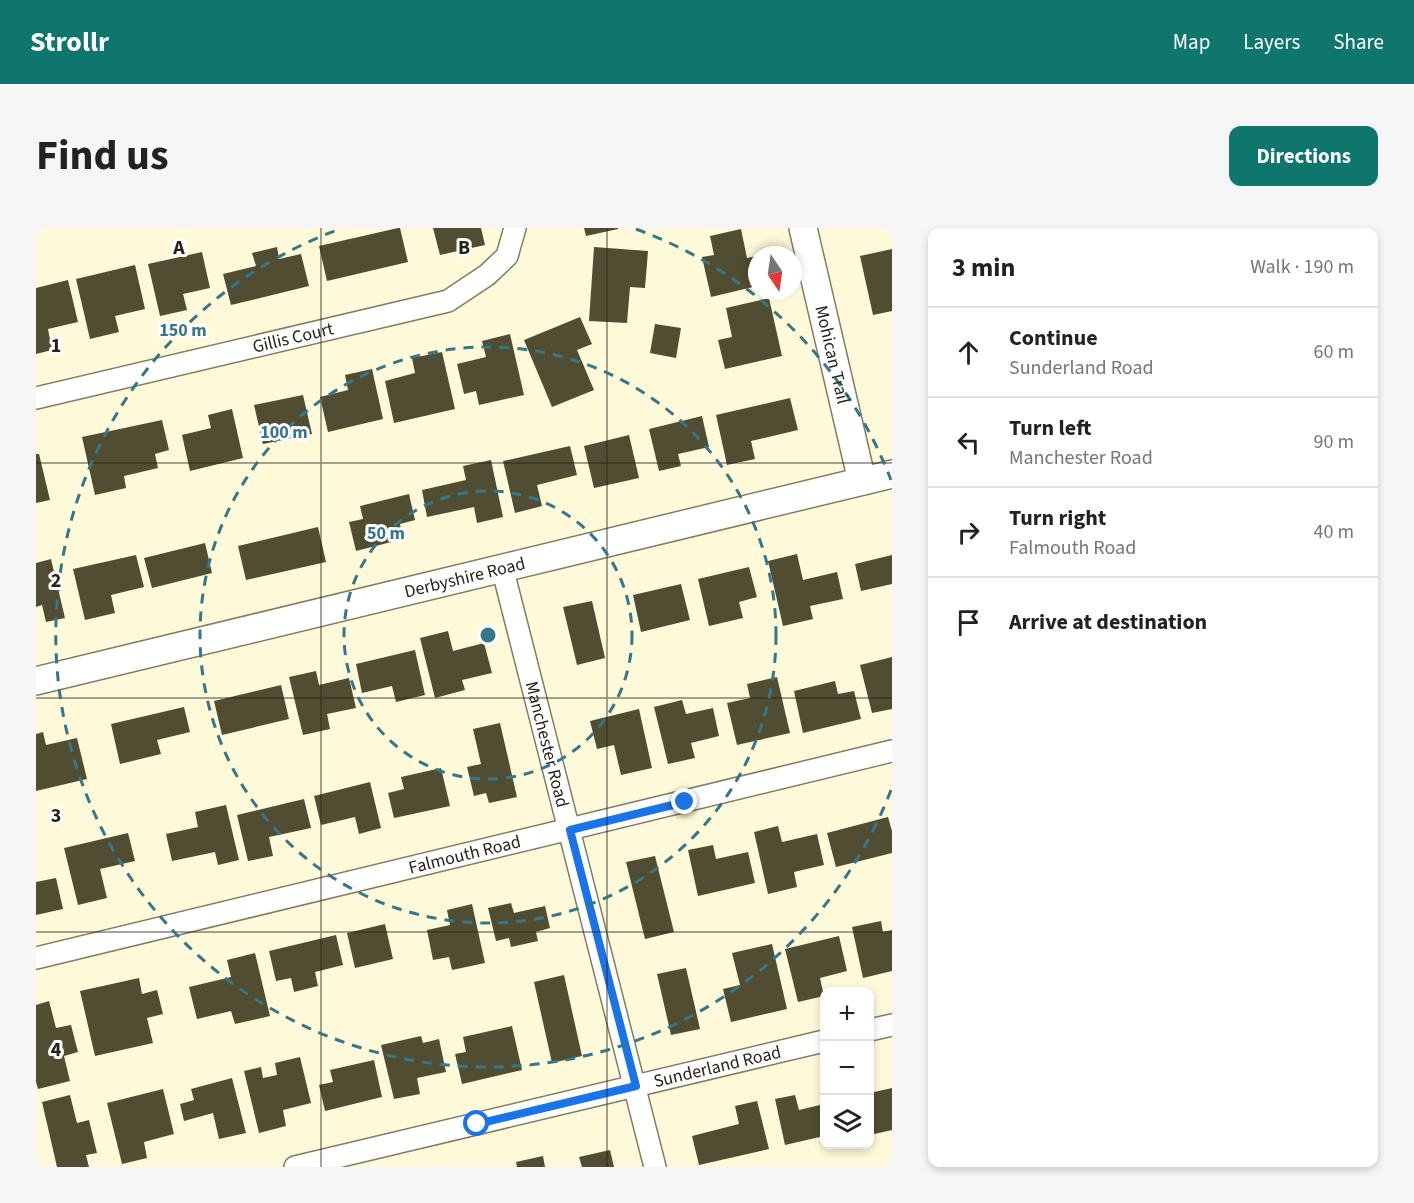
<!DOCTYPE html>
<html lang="en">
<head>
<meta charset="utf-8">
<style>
  :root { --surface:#fff; --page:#f6f6f6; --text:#222; --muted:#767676; --line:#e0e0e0; --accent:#0f766e }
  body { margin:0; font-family:"Source Sans 3",sans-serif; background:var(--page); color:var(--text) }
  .controls { position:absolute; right:18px; bottom:18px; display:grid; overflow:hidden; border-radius:12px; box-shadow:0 3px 9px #0003 }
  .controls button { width:54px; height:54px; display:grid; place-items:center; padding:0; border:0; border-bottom:2px solid var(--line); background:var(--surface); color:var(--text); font:30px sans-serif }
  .compass { position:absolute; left:712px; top:18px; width:54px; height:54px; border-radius:50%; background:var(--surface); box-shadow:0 3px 9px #0003; rotate:167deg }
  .stop { position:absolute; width:18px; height:18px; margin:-14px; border:4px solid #1a73e8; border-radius:50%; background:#fff }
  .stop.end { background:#1a73e8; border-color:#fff; box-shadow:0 2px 6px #0008 }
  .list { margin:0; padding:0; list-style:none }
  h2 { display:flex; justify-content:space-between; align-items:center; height:78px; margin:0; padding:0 24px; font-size:26px }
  h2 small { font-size:20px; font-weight:400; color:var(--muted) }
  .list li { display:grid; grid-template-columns:39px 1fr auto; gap:18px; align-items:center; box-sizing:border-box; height:90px; padding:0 24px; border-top:2px solid var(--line) }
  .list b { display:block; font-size:22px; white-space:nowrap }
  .list p { margin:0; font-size:20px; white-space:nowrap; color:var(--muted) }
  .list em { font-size:20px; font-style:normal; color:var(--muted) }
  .icon { flex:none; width:33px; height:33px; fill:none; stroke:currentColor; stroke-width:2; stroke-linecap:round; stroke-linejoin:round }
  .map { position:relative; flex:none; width:856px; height:939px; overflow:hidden; border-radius:12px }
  header { display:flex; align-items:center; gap:36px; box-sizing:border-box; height:84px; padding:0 30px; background:var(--accent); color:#fff }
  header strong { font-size:28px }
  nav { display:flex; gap:33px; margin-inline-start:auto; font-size:21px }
  .intro { display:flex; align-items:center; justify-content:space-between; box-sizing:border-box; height:144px; padding:0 36px }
  h1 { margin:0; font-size:42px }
  .button { padding:15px 27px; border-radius:12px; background:var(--accent); color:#fff; font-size:21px; font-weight:700 }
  main { display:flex; gap:36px; padding:0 36px }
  aside { flex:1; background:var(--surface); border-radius:12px; box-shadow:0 3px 9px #0003 }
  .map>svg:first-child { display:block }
  .building { fill:#514d32 }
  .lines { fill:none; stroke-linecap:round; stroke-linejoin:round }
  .minor-casing { stroke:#827e61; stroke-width:24 }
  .tertiary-casing { stroke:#827e61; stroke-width:30 }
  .minor { stroke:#fff; stroke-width:21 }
  .tertiary { stroke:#fff; stroke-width:27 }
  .route { stroke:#1a73e8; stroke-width:8 }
  .grid { fill:none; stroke:#252317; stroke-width:1.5; stroke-opacity:0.55 }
  .ring { fill:none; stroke:#36768a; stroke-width:3; stroke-dasharray:10 8 }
  .labels { text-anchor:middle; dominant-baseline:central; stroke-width:6; stroke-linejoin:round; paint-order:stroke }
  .street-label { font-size:18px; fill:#252317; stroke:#fff }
  .grid-label { font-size:20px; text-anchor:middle; font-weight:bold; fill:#252317; stroke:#fff; stroke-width:6; stroke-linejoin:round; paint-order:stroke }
  .centre { fill:#36768a; stroke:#fff; stroke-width:3 }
  .ring-label { font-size:18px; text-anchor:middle; font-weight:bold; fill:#36768a; stroke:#fff; stroke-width:6; stroke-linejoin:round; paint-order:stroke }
</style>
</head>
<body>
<header>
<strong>Strollr</strong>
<nav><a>Map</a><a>Layers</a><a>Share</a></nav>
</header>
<div class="intro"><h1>Find us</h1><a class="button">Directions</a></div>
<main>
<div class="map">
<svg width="856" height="939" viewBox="0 0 856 939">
  <rect width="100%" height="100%" fill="#fef9d9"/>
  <path class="building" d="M362 0H364L372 34 291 53 283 18Z
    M397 0H445L449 17 404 27Z
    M548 0H582V1L550 8Z
    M705 1 711 30 721 28V58L675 69 666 29 678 27 674 8Z
    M241 19 243 31 265 26 273 58 195 77 187 46 220 38 216 25Z
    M558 19 612 23 609 60 594 59 591 95 553 93Z
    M856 21V83L837 87 824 28Z
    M166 24 174 60 147 66 151 82 124 88 112 36Z
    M99 37 109 81 79 88 83 104 54 111 40 51Z
    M32 52 42 94 12 101 16 122 0 126V60Z
    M733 70 746 128 689 141 682 112 696 109 690 80Z
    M544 89 556 116 541 122 558 162 516 179 488 112Z
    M619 96 645 100 640 130 614 125Z
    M474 106 488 167 443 177 440 163 428 166 421 136 450 129 446 113Z
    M406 124 419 181 358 195 349 153 379 145 376 130Z
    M336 141 347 191 292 204 284 169 312 162 309 147Z
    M267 167 276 206 227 216 218 177Z
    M754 170 762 202 715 213 719 231 691 237 680 187Z
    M196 181 207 230 154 243 146 207 175 200 172 187Z
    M666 188 673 219 642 226 645 238 623 243 613 201Z
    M126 192 133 222 119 226 122 240 88 248 90 260 59 267 46 209Z
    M593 207 603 250 558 260 548 218Z
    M534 218 541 247 501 257 506 278 479 285 467 233Z
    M0 226H3L14 272 0 275Z
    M455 232 467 289 441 295 438 279 391 289 386 262 430 252 427 238Z
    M373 266 379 292 364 296 367 311 320 323 313 294 327 291 324 278Z
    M282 299 290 334 210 352 202 318Z
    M169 315 176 345 116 360 108 330Z
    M761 326 767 352 801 344 807 371 774 378 777 391 747 398 732 333Z
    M100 327 108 359 75 367 79 385 49 392 37 341Z
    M856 327V356L825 363 819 336Z
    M15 331 29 390 10 394 6 377 0 379V335Z
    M713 339 721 369 703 374 707 390 673 398 662 351Z
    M645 356 654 392 605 404 597 367Z
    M556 373 569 430 541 437 527 379Z
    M412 403 417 423 448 415 456 445 426 452 429 462 399 470 384 410Z
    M379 422 389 467 360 474 356 458 326 465 320 436Z
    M856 429V481L836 485 824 437Z
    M280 443 283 457 313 450 320 480 291 486 294 501 267 507 253 449Z
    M741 449 754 505 701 517 691 475 714 470 711 456Z
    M799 453 802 466 818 463 825 491 767 505 758 463Z
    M245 457 253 491 186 507 178 473Z
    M646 472 650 486 677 480 683 508 655 515 659 530 632 536 618 479Z
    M148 479 154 504 121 512 125 526 84 536 75 496Z
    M603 481 616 540 585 547 578 517 561 521 554 493Z
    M464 495 481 569 453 575 450 565 438 568 431 539 445 536 437 501Z
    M7 504 10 517 41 510 51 551 0 563V506Z
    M405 540 414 578 358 590 352 565 368 561 365 549Z
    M334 554 345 600 323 606 319 589 285 597 278 568Z
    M268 571 275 600 233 609 237 628 212 633 201 587Z
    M190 577 203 632 182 637 179 624 136 633 130 606 162 599 159 584Z
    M852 589 856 603V625L800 639 791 605Z
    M742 598 746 614 781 606 788 637 758 644 761 659 732 666 718 604Z
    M92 605 99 633 64 641 71 670 42 677 28 620Z
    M677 617 680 631 712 624 719 655 662 668 652 622Z
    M619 628 638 704 609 711 590 634Z
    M20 650 27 681 0 687V654Z
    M475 675 478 685 509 678 514 700 500 704 502 713 475 719 473 710 460 713 452 680Z
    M436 676 449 735 416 742 413 729 397 732 391 702 414 697 411 682Z
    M845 693 847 704 856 702V743L827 750 816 699Z
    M349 696 357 731 319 740 311 705Z
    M300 707 307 737 279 744 282 758 258 764 255 750 240 753 233 723Z
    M803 708 811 743 784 750 788 768 762 774 749 721Z
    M736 716 751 781 695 794 687 761 704 757 696 725Z
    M219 725 234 788 199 796 195 783 161 791 153 759 195 749 191 732Z
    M650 740 664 801 635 807 621 746Z
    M528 747 546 828 516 835 498 754Z
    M103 750 106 766 121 762 127 786 111 790 117 815 59 828 44 763Z
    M13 773 20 800 35 797 42 824 28 828 34 853 2 861 0 854V777Z
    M476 798 486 842 426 856 419 826 430 824 427 809Z
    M385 808 387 815 403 811 410 844 381 850 384 866 358 871 345 817Z
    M264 829 275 875 247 882 250 898 223 905 208 843 225 839 227 850 241 847 239 835Z
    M338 832 346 869 289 883 283 857 297 854 294 842Z
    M196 850 210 905 183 911 177 885 148 893 144 876 158 872 155 861Z
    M856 860V902L834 907V865Z
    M127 861 138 906 108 914 111 930 86 936 71 875Z
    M34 867 41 895 53 892 61 925 50 927 53 939H21L6 874Z
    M759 867 763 882 788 876V908L749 917 739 871Z
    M721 873 733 921 663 937 656 908 703 896 699 878Z
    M574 922 578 939H546L543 929Z
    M507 928 509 939H481L480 934Z"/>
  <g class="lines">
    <defs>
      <g id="minor">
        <path id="s1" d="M0 170 412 73 451 47 471 28 479 0"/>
        <path id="s2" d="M466 339 619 939"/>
        <path id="s3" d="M0 730 856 523"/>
        <path d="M834 802 856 797"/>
        <path id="s4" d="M259 939 788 813"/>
      </g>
      <g id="tertiary">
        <path id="s5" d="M767 0 826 253"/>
        <path id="s6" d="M0 453 856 246"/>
      </g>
    </defs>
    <use href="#minor" class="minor-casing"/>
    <use href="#tertiary" class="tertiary-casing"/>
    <use href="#minor" class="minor"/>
    <use href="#tertiary" class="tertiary"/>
  </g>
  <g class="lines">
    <path class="route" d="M441 896 600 858 534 602 649 574"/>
  </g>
  <path class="grid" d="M285 0V939M571 0V939M0 235H856M0 470H856M0 704H856"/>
  <g class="ring">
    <circle cx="452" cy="407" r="144"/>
    <circle cx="452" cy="407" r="288"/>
    <path d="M855 562A432 432 0 1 1 304 1M600 1A432 432 0 0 1 855 252"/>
  </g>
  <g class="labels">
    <g class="street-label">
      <text stroke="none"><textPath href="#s1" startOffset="264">Gillis Court</textPath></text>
      <text stroke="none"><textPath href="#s5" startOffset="130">Mohican Trail</textPath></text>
      <text stroke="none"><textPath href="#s6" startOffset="441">Derbyshire Road</textPath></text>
      <text stroke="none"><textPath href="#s2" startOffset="183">Manchester Road</textPath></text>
      <text stroke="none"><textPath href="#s3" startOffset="441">Falmouth Road</textPath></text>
      <text stroke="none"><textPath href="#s4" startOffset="434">Sunderland Road</textPath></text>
    </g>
  </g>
  <g class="grid-label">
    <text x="143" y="26">A</text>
    <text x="428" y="26">B</text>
    <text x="20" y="124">1</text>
    <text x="20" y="359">2</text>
    <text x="20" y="594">3</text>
    <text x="20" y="828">4</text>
  </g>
  <circle cx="452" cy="407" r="9" class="centre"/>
  <g class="ring-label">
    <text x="147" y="108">150 m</text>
    <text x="248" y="210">100 m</text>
    <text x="350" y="311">50 m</text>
  </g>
</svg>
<div class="controls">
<button>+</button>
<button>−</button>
<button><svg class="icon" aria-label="layers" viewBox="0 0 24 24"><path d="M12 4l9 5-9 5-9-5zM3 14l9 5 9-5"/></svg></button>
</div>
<svg class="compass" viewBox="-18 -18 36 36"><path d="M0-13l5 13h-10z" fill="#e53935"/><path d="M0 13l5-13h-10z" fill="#767676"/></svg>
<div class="stop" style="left:441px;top:896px"></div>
<div class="stop end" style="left:649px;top:574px"></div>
</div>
<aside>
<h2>3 min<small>Walk · 190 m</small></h2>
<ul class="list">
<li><svg class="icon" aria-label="ahead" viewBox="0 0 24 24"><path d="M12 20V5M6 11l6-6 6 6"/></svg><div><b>Continue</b><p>Sunderland Road</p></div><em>60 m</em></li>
<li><svg class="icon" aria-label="left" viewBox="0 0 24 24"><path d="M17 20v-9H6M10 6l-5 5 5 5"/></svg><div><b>Turn left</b><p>Manchester Road</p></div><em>90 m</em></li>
<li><svg class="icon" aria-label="right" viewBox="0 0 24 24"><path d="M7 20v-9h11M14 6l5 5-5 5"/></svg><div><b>Turn right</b><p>Falmouth Road</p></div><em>40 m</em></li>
<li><svg class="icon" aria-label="arrive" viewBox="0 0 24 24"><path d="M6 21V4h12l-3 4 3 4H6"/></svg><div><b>Arrive at destination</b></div></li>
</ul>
</aside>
</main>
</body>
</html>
